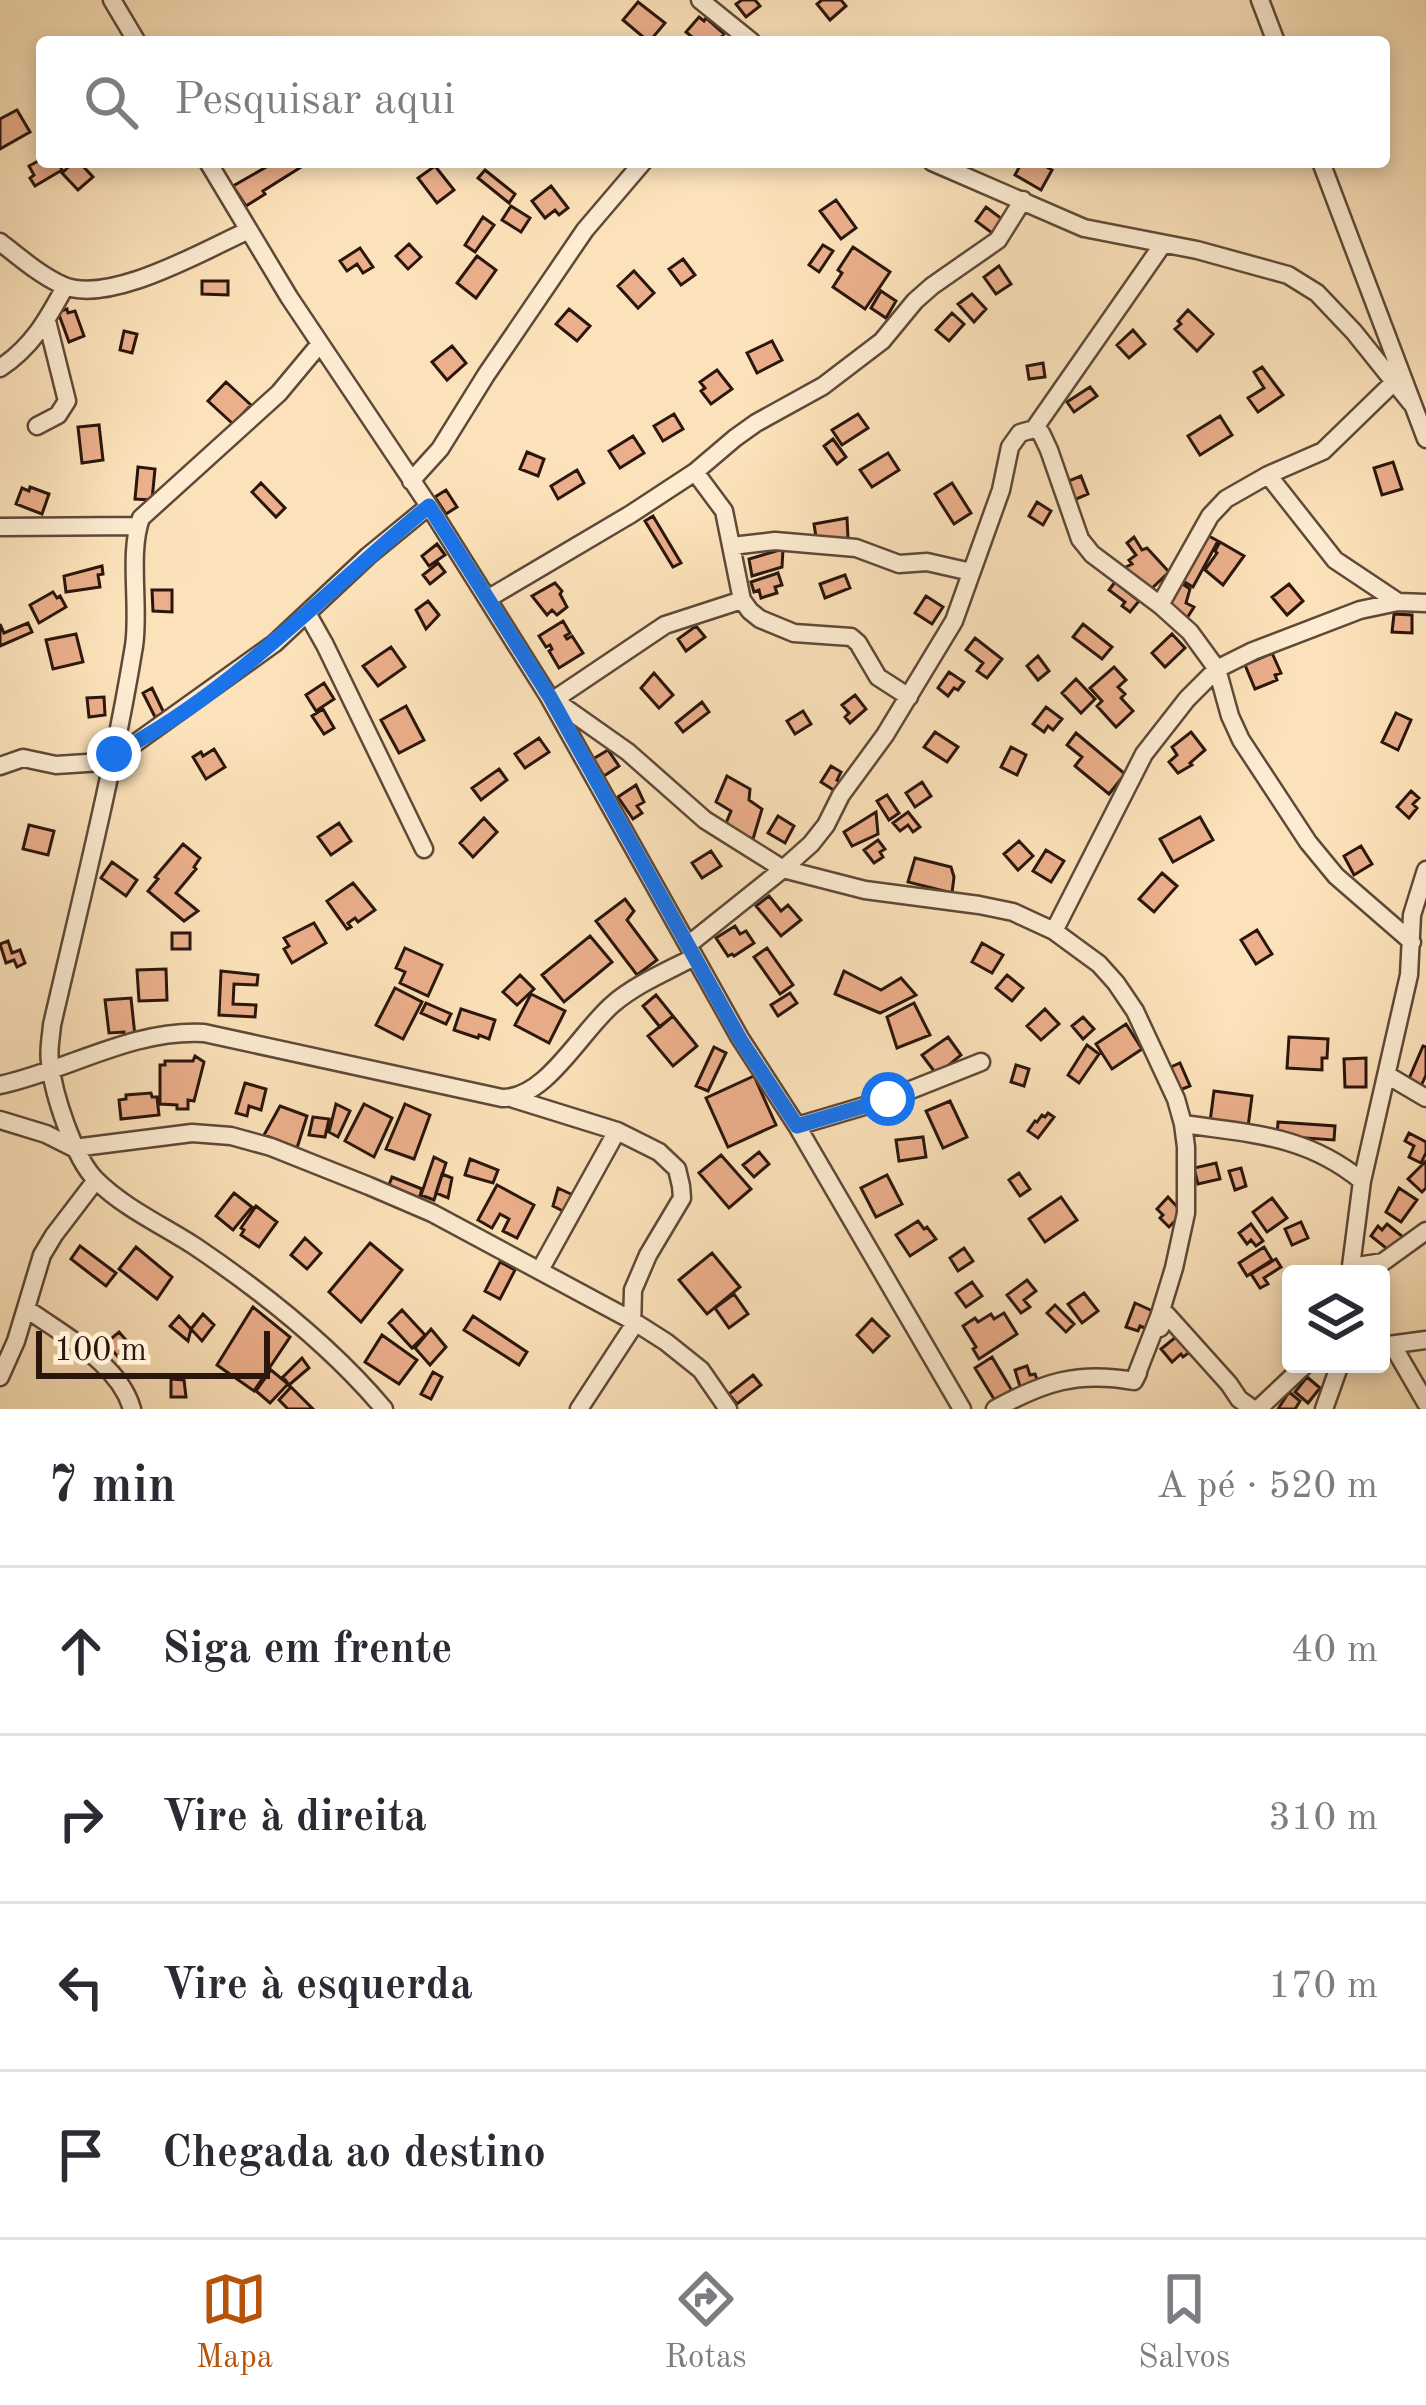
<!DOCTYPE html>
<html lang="pt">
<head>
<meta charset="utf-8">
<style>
  :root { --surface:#fff; --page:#f7f7f7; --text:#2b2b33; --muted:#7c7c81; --line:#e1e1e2; --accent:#b45309 }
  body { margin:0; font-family:"Old Standard TT",serif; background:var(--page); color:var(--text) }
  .controls { position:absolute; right:36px; bottom:36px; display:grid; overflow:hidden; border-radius:12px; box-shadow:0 6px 18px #0003 }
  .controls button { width:108px; height:108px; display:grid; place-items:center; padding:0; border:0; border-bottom:3px solid var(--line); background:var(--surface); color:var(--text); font:60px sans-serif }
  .scale { position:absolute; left:36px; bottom:30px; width:234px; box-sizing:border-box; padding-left:12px; border:6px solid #2a160c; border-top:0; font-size:33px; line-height:42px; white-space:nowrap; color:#2a160c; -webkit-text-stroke:9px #fdecd2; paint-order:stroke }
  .stop { position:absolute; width:36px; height:36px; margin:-27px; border:9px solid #1a73e8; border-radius:50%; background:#fff }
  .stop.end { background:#1a73e8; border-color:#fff; box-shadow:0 3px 12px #0008 }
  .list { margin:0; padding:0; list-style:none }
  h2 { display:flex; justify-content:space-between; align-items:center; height:156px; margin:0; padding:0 48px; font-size:51px }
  h2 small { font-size:39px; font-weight:400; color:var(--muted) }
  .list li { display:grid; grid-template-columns:78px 1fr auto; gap:36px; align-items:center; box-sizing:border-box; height:168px; padding:0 48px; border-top:3px solid var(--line) }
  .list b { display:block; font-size:45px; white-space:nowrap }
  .list em { font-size:39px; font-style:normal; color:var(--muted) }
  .icon { flex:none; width:66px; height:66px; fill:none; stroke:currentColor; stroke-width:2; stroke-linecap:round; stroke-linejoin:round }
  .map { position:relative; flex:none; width:1426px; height:1409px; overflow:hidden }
  .search { position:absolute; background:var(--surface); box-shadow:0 6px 18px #0003; left:36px; right:36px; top:36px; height:132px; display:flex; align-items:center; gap:30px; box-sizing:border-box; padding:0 42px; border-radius:12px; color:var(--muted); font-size:45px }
  .sheet { height:828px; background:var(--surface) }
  nav { display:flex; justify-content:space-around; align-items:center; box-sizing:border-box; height:168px; border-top:3px solid var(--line); background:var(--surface); font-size:33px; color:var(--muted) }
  nav a { display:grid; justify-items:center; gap:6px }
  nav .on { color:var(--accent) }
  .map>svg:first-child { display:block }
  .building { fill:#ecaf8c; stroke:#2a160c; stroke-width:3 }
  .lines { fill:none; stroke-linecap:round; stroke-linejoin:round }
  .minor-casing { stroke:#5e4938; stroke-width:21 }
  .minor { stroke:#fdecd2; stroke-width:16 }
  .route { stroke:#1a73e8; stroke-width:15 }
</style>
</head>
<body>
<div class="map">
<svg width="1426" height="1409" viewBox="0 0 1426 1409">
  <rect width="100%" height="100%" fill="#fce2ba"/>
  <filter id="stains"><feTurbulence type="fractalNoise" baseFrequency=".00167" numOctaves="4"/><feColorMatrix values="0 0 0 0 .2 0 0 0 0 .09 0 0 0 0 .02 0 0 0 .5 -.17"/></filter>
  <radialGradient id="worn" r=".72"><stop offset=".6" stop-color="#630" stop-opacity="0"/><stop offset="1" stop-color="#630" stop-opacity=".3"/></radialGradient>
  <path class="building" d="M742 0H755L760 6 746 17 736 4Z
    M822 0H841L846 6 830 20 817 4Z
    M638 2 665 23 649 42 623 20Z
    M699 17 704 21 706 18 724 34 717 42H698L686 32Z
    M17 110 30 132 0 149V119Z
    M42 159V162H58L62 170 35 186 30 178 34 175 29 166Z
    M74 162H79L93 177 78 190 62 173Z
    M275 162 306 164 263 191 265 194 246 206 233 186Z
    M1022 162H1038L1052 170 1041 190 1015 175Z
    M435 166 454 190 437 203 418 178Z
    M485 170 515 194 509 203 478 178Z
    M551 186 568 208 559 215 555 210 545 218 532 201Z
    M836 200 856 228 841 239 820 211Z
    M511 206 530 218 521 232 502 220Z
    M986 207 1006 222 996 236 976 221Z
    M483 217 494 225 475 252 465 245Z
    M409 244 421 257 408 269 396 256Z
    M823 245 833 251 819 272 809 265Z
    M853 247 890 272 865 309 833 287 842 273 838 270Z
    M360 248 373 267 363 273 357 264 347 271 340 261Z
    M477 256 496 270 476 298 457 283Z
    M683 259 695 275 681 285 669 269Z
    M999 266 1011 284 996 294 984 277Z
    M634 271 654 293 638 308 618 286Z
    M202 281H228V295L202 294Z
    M881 291 896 301 886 318 871 308Z
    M972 294 986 309 974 322 958 304Z
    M67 309 68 313 75 311 84 336 69 342 58 312Z
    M569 309 590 326 577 341 556 324Z
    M1188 310 1213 334 1197 351 1175 329 1181 324 1178 321Z
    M952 313 964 324 949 341 936 330Z
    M1133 330 1145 344 1129 358 1117 345Z
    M124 331 137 334 132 353 120 350Z
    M772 341 782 360 757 373 747 353Z
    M452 346 466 363 447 380 432 362Z
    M1043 363 1045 377 1029 379 1027 366Z
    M1262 367 1283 395 1258 412 1248 398 1264 388 1254 372Z
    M717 370 732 389 711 404 701 391 705 388 700 382Z
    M226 382 251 405 233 424 208 401Z
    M1090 387 1097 396 1074 412 1067 402Z
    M674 414 683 429 663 441 654 426Z
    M858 414 868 428 842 445 832 430Z
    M1220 416 1232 435 1200 455 1188 436Z
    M99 425 103 460 82 463 78 427Z
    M633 436 644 453 620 468 609 451Z
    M833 439 846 457 837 464 824 446Z
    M527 452 544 459 538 476 520 469Z
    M888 453 899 470 872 487 860 470Z
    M1393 462 1402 489 1382 495 1374 468Z
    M138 467 155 469 152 500 135 499Z
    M577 470 584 483 558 499 551 486Z
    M1081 476 1088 494 1074 500 1066 482Z
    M261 483 285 508 276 517 252 492Z
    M952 483 971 513 954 524 935 494Z
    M30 487 49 494 42 514 16 504 22 488 29 491Z
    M446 490 457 507 446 514 435 497Z
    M1037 502 1051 511 1043 525 1029 516Z
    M653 516 681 563 673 567 645 521Z
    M847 518 848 538 828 541 816 537 814 524Z
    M1207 535 1218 541 1193 587 1183 581Z
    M1134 537 1142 550 1147 548 1169 572 1149 591 1136 582 1124 568 1132 564 1129 560 1136 555 1127 543Z
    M1220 542 1244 556 1223 585 1205 570 1217 553 1215 551Z
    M437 544 445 555 429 566 422 556Z
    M783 549 782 567 752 576 749 559Z
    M438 563 445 572 430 584 423 575Z
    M102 566 103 574 98 575 100 587 66 592 64 576Z
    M778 573 782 585 775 587 777 593 761 598 759 590 754 592 751 582Z
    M845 575 850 588 825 598 820 584Z
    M1115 582 1139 601 1130 612 1122 606 1125 602 1109 590Z
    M555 583 562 591 560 594 567 607 557 615 552 610 547 615 532 596Z
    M1181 583 1190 589 1186 603 1194 607 1185 621 1173 612 1171 600Z
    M1289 584 1303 601 1287 615 1272 597Z
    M152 590H172V612L153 611Z
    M53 592 57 598 60 596 66 607 39 623 30 605Z
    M926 596 943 607 932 624 915 613Z
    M428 601 439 615 426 629 416 610Z
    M1394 614 1412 615V633L1392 632Z
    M563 621 570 633 565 636 567 639 572 636 583 653 559 668 549 651 552 649 550 645 546 647 539 636Z
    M28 623 32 632 0 646V624L4 633Z
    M1083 624 1112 647 1102 659 1073 637Z
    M696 626 705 637 686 651 678 639Z
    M76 634 83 662 53 669 46 640Z
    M1172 634 1185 648 1165 667 1152 653Z
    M975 638 1002 659 987 678 977 671 983 663 966 650Z
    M391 647 405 667 378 686 363 666Z
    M1272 653 1281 673 1275 675 1277 680 1255 689 1245 665Z
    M1038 656 1049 671 1038 680 1027 666Z
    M1114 667 1126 680 1118 687 1125 694 1121 698 1133 711 1116 727 1097 706 1102 701 1090 688Z
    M949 672 964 682 958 690 954 688 948 696 938 688Z
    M654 673 673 695 659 708 641 688Z
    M1076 679 1095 699 1081 713 1062 693Z
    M324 683 334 699 316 711 306 695Z
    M152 688 164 713 155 717 143 693Z
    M855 695 866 709 850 723 845 717 849 713 842 705Z
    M104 697 105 715 89 717 87 698Z
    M702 702 709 712 683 732 676 723Z
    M406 706 424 740 399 753 381 720Z
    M1046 707 1062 719 1053 730 1048 726 1044 732 1033 724Z
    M323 709 334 728 324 734 312 716Z
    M803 711 811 724 795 734 787 721Z
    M1396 713 1411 720 1398 750 1382 742Z
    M935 732 958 747 947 762 924 747Z
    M1191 732 1205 750 1190 763 1192 765 1178 773 1169 762 1177 755 1172 747Z
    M1076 733 1125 774 1109 794 1075 766 1082 757 1067 745Z
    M539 738 549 752 525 768 515 754Z
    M1011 747 1026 755 1017 775 1001 767Z
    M214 749 225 767 206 779 193 757 201 752 203 756Z
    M608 750 619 766 604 776 593 759Z
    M831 766 841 772 837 780 841 782 835 791 821 782Z
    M499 769 507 780 481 800 472 788Z
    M727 776 750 789 749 800 762 809 753 839 724 828 731 811 716 802Z
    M922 782 931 796 915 807 906 793Z
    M636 785 644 802 637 806 642 813 633 819 618 797Z
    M1411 791 1419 798 1413 804 1417 808 1409 818 1397 807Z
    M887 795 899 813 889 820 877 801Z
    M876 812 878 834 852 846 844 832Z
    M908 812 920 827 913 832 908 825 900 831 893 823Z
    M778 816 794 826 785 843 768 833Z
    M1200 817 1213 840 1173 862 1160 839Z
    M484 818 497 832 473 857 460 843Z
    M339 823 351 841 331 855 318 837Z
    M29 825 54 831 48 855 23 849Z
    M878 840 885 849 880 852 883 857 874 863 864 850Z
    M1019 841 1033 856 1018 870 1004 854Z
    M183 844 200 858 194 867 196 869 176 893 198 911 184 921 148 891 158 879 155 877Z
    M1361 846 1372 864 1354 875 1344 856Z
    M1046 850 1064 861 1051 882 1033 871Z
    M711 851 721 866 702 878 692 863Z
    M915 858 951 867 954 877 952 893 908 882Z
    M112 862 137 880 126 896 101 878Z
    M1162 873 1177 886 1154 912 1139 899Z
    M353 883 375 910 358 922 355 918 348 923 351 927 347 929 327 901Z
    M769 896 781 911 788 905 801 920 781 936 756 906Z
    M625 899 634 911 627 920 657 960 637 975 596 921Z
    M314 923 326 943 292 963 284 949 289 946 284 938Z
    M735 926 740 934 746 931 754 943 734 956 732 954 728 956 716 938Z
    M1257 930 1272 954 1256 964 1241 940Z
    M172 933H190V949H172Z
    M590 936 612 962 564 1002 542 975Z
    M8 941 12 953 20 950 25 963 17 967 14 960 6 963 0 944Z
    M982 943 1003 955 992 973 972 962Z
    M405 948 442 965 428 996 400 983 405 972 396 968Z
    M767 948 793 985 780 994 754 957Z
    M166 969 167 1000 139 1001 137 970Z
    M221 971 258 975 257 985 234 984 233 1004 256 1005 255 1017 219 1015Z
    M844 971 881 990 901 978 916 995 880 1013 835 994Z
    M520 975 534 989 517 1005 503 992Z
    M1007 975 1023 988 1012 1001 996 988Z
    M395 988 422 1002 403 1039 376 1025Z
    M790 993 797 1003 778 1016 771 1005Z
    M531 994 565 1011 549 1043 515 1025Z
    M656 995 673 1016 660 1027 643 1006Z
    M131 998 135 1036 124 1037V1032L109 1033 105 1000Z
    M426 1003 451 1014 446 1024 421 1013Z
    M914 1003 930 1035 897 1048 887 1017Z
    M461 1009 495 1020 489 1039 479 1035 478 1038 454 1030Z
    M1045 1009 1059 1024 1041 1040 1027 1026Z
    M673 1016 697 1046 673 1066 648 1036Z
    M1083 1017 1094 1029 1083 1039 1072 1026Z
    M1126 1024 1142 1049 1112 1069 1096 1044Z
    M948 1037 961 1055 937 1075 922 1055Z
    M1289 1037 1328 1039 1327 1058H1322V1070L1287 1068Z
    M1087 1045 1099 1054 1079 1083 1068 1075Z
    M1423 1046 1426 1047V1075L1421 1086 1408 1081Z
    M714 1047 726 1053 708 1091 696 1086Z
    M195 1056 204 1062 194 1101 188 1100V1109H177V1105L160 1104V1065H165V1061H193Z
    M1366 1058V1087H1345L1344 1059Z
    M1180 1063 1190 1086 1180 1090 1171 1067Z
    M1016 1065 1029 1069 1024 1086 1011 1082Z
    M754 1076 776 1125 728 1147 706 1098Z
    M245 1083 266 1089 261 1110 249 1106 247 1116 236 1113Z
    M1214 1091 1252 1096 1248 1127 1210 1122Z
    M151 1093 152 1097H157L159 1115 121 1119 119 1100 126 1099V1095Z
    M950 1101 967 1137 943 1148 926 1111Z
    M336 1104 350 1111 338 1137 329 1132Z
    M364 1104 392 1118 374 1157 345 1141Z
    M405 1104 430 1115 414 1159 386 1149Z
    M280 1106 307 1116 297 1148 264 1135Z
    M1048 1113 1054 1117 1038 1138 1028 1131 1035 1121 1037 1122 1042 1115 1045 1117Z
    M313 1117 329 1119 325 1137 309 1135Z
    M1278 1122 1335 1126 1334 1140 1277 1136Z
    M1409 1133 1426 1142V1153L1421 1163 1409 1157 1414 1146 1405 1141Z
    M923 1137 926 1157 899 1161 896 1140Z
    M759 1152 769 1164 754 1177 743 1165Z
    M721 1155 751 1189 729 1208 699 1173Z
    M434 1157 446 1163 434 1200 421 1195Z
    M470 1159 498 1170 493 1183 465 1175Z
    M1426 1161V1188L1422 1192 1408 1179Z
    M1216 1163 1220 1179 1198 1184 1194 1168Z
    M1241 1168 1246 1186 1235 1190 1229 1171Z
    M1019 1173 1030 1189 1020 1196 1009 1180Z
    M442 1174 452 1178 448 1198 436 1193Z
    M887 1175 902 1204 876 1217 861 1188Z
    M392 1177 422 1189 418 1202 387 1190Z
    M497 1185 534 1205 517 1238 503 1231 509 1219 500 1214 492 1228 478 1220Z
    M558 1188 577 1197 569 1214 553 1206Z
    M1399 1188 1417 1200 1401 1222 1386 1212Z
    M234 1193 252 1207 233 1230 216 1216Z
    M1061 1197 1077 1220 1045 1242 1029 1219Z
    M1168 1197 1183 1213 1169 1227 1160 1218 1163 1215 1157 1209Z
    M1272 1198 1287 1218 1267 1232 1253 1212Z
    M256 1206 277 1222 259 1247 241 1235 244 1230 241 1228Z
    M918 1221 924 1229 927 1227 936 1239 910 1256 896 1235Z
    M1301 1222 1308 1238 1292 1245 1285 1229Z
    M1251 1224 1263 1241 1256 1246 1251 1240 1247 1244 1239 1233Z
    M1387 1224 1403 1237 1391 1252 1371 1236 1378 1226 1382 1230Z
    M305 1238 321 1253 307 1269 291 1255Z
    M370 1243 402 1270 361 1322 329 1292Z
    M80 1246 116 1273 106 1286 71 1259Z
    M136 1247 172 1277 157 1299 119 1269Z
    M1264 1247 1272 1260 1247 1276 1239 1263Z
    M964 1248 973 1261 958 1271 950 1258Z
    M712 1253 740 1287 707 1314 679 1280Z
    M1276 1259 1281 1267 1264 1278 1268 1284 1260 1288 1251 1274Z
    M500 1262 515 1270 500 1299 485 1291Z
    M1027 1280 1036 1291 1024 1300 1030 1307 1021 1313 1007 1295Z
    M972 1282 982 1296 966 1307 956 1293Z
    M1084 1293 1098 1311 1082 1323 1068 1304Z
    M734 1294 748 1314 729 1328 715 1308Z
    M1135 1303 1157 1313 1150 1330 1140 1326 1138 1331 1126 1327Z
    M1055 1305 1074 1324 1066 1332 1047 1313Z
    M253 1307 290 1337 254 1391 217 1365Z
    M402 1310 425 1335 412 1348 389 1323Z
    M1004 1313 1017 1334 979 1359 973 1349 976 1347 963 1326 975 1318 978 1322 991 1314 994 1319Z
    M203 1314 214 1325 202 1341 191 1329Z
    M179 1316 191 1329 188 1341 170 1326Z
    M473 1316 527 1352 519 1365 464 1330Z
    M872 1319 889 1336 873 1352 857 1335Z
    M431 1329 446 1347 430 1365 415 1348Z
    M119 1332 132 1347 119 1358 106 1343Z
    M382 1335 417 1360 399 1384 365 1362Z
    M1177 1336 1190 1352 1183 1357 1181 1354 1172 1362 1161 1349Z
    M992 1357 1014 1394 997 1404 975 1368Z
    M302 1358 309 1368 289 1385 283 1377Z
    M1027 1366 1030 1375 1035 1374 1039 1385 1021 1390 1015 1370Z
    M271 1370 288 1384 270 1403 256 1391Z
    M433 1372 442 1377 431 1399 421 1394Z
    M753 1375 761 1385 737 1404 729 1394Z
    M1307 1377 1320 1388 1308 1403 1295 1392Z
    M171 1379 184 1380 186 1397H171Z
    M291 1387 313 1409H288L279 1400Z
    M1289 1392 1300 1401 1295 1409H1278Z"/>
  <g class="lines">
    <defs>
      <path id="minor" d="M112 0 137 42
        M700 0 752 42
        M1260 0 1276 42
        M208 162 289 297 429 506 549 697 740 1038 797 1126 962 1409
        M932 162 1084 228 1197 250 1288 275 1317 293 1354 332 1411 403
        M1321 162 1426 439
        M0 242C19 257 40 275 62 285 108 306 203 251 247 231
        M319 345 279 393 141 518C128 553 140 608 134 646 113 774 81 899 52 1025 51 1038 48 1050 50 1062 53 1094 74 1158 96 1180 124 1208 164 1226 196 1247 264 1293 331 1346 384 1409
        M0 368C32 347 47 320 65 287
        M37 426 58 415 67 401 47 321
        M1034 429 1041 433 1049 450 1080 539 1092 554 1160 605 1190 632 1217 669 1230 716 1241 740 1308 842 1336 876 1412 942
        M695 472 724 511 742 600 750 611 760 619 794 633 851 637 858 643 878 677 909 697
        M1268 475 1335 560 1398 602
        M411 481 440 449 486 375 585 230 643 162
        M0 527 138 526
        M732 546 775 541 856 548 899 564 927 562 971 572
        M489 598 631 514 695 472 735 438 756 423 823 386 882 341 915 301 932 286 998 240 1023 200
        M1160 605 1210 516 1226 499 1268 475 1323 451 1393 383
        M307 613 325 645 424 849
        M550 697 628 752 705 820 783 869 865 890 979 905 1013 912 1054 931 1099 964 1116 983 1135 1011 1176 1099 1183 1124 1186 1147V1213L1174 1268 1159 1317 1134 1381
        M555 699 665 625 742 600
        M0 766 23 758 56 765 102 762 134 744 275 643 368 556 429 506
        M1054 931 1144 754 1187 699 1217 669 1253 651 1360 610 1398 602 1426 603
        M688 945 783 869 811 844 826 825 841 795 885 735 954 621 1001 490 1010 447 1020 433 1034 429 1163 244
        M1387 1075 1426 1098
        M0 1085C69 1070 132 1029 204 1033L502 1098C546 1099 581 1031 613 1004 636 984 668 971 694 957
        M514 1099 617 1131 659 1152 677 1169 681 1186 682 1198 648 1255 633 1290 632 1328 579 1409
        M0 1120 46 1134 74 1148 192 1133 231 1136 271 1147 369 1186 432 1213 633 1321 666 1342 701 1370 728 1409
        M1183 1124C1252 1134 1306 1135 1362 1181
        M797 1126 888 1099 981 1062
        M1351 1267 1383 1262 1426 1231
        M540 1270 617 1131
        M1350 1274 1362 1181 1409 975 1412 915 1426 870
        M27 1309C64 1336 119 1363 132 1409
        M1160 1328 1167 1315 1229 1384 1239 1399 1253 1409
        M1381 1346 1426 1340
        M1393 1346 1426 1403
        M0 1377 16 1341 42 1255 54 1235 96 1180
        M995 1409C1044 1382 1078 1371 1134 1381L1138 1373
        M1258 1409 1306 1364
        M1324 1409 1340 1364"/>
    </defs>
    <use href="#minor" class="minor-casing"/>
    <use href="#minor" class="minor"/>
  </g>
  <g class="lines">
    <path class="route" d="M114 754C234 692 326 590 429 506L550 697 740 1039 797 1126 888 1099"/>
  </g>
  <rect width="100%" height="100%" filter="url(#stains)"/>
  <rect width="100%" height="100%" fill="url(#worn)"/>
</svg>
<div class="controls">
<button><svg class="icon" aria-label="layers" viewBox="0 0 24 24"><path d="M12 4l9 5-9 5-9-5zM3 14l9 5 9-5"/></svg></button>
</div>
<div class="scale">100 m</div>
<div class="stop" style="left:888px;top:1099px"></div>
<div class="stop end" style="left:114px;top:754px"></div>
<div class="search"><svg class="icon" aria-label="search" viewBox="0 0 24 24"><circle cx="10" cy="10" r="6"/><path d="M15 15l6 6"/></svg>Pesquisar aqui</div>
</div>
<section class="sheet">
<h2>7 min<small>A pé · 520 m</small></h2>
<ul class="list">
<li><svg class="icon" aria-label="ahead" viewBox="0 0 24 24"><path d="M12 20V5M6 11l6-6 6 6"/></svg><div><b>Siga em frente</b></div><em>40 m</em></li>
<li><svg class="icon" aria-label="right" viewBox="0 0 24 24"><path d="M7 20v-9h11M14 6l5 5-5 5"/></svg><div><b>Vire à direita</b></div><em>310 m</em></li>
<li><svg class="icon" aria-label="left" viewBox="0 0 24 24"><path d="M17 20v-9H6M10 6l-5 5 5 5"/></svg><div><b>Vire à esquerda</b></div><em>170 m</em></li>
<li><svg class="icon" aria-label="arrive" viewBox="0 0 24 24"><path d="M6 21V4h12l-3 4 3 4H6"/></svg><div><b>Chegada ao destino</b></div></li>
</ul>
</section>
<nav>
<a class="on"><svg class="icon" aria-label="map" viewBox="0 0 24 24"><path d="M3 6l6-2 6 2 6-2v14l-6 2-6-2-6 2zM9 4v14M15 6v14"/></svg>Mapa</a>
<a><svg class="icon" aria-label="directions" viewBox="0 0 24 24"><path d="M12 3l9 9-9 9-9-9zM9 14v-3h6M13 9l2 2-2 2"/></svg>Rotas</a>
<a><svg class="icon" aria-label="saved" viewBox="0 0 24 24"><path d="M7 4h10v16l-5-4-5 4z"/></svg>Salvos</a>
</nav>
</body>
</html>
